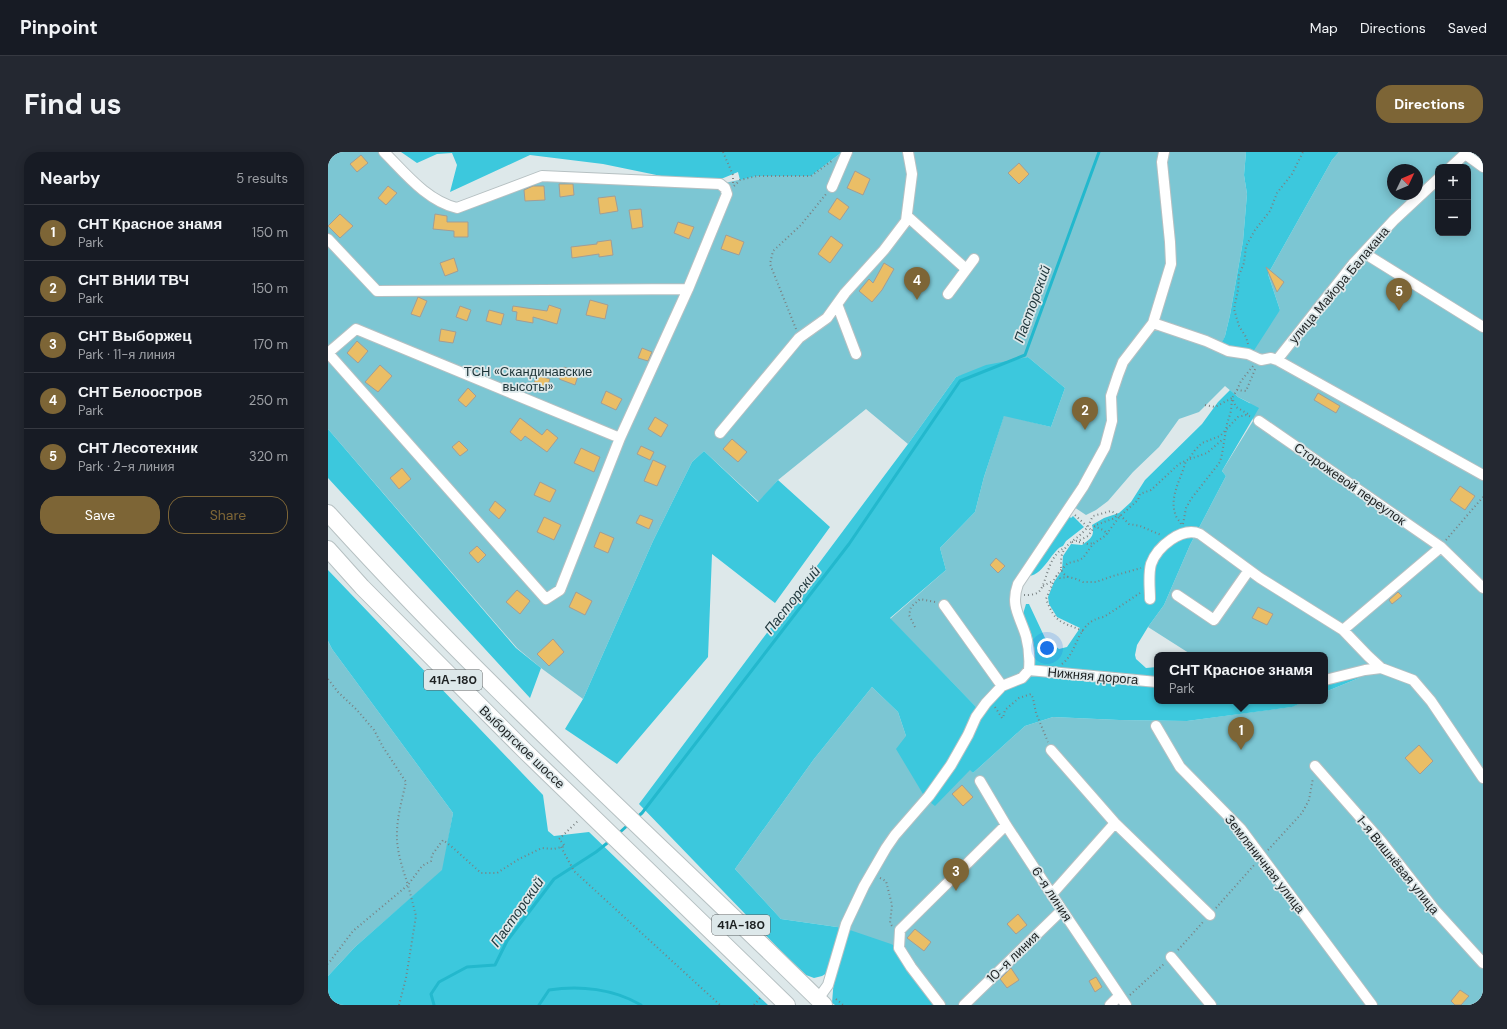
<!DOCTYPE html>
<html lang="en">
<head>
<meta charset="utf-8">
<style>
  :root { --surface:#171b24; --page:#242831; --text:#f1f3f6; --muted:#9ea1a6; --line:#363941; --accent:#7d6536 }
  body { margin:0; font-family:"DM Sans",sans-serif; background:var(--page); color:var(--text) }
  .controls { position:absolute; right:12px; top:12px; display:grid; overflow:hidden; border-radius:8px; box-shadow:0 2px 10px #0003 }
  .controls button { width:36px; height:36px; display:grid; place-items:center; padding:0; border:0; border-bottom:1px solid var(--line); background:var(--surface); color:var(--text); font:20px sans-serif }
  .compass { position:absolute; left:1059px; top:12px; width:36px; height:36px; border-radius:50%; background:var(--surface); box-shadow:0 2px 10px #0003; rotate:46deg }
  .you { position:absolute; left:719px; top:496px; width:14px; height:14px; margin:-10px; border:3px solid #fff; border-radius:50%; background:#1a73e8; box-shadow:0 0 0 6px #1a73e833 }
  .badge { display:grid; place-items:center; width:26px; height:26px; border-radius:50%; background:var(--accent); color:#fff; font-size:13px; font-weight:700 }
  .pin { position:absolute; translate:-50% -33px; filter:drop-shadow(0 1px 2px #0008) }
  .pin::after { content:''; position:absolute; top:21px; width:14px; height:12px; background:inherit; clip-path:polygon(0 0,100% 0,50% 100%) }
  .popup { position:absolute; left:826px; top:500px; width:174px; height:52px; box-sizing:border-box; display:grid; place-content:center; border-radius:8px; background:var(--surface); filter:drop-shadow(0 1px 3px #0005); font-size:13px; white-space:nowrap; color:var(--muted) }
  .popup b { font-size:15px; color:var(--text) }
  .popup::after { content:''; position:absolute; left:50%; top:100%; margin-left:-8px; border:8px solid transparent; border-top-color:var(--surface) }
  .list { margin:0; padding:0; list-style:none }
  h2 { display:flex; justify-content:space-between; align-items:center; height:52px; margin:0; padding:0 16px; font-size:17px }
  h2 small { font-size:13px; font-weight:400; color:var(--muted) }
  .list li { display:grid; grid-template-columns:26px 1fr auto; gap:12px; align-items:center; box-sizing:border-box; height:56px; padding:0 16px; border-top:1px solid var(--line) }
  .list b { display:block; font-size:15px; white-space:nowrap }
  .list p { margin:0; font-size:13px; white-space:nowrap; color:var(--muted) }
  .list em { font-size:13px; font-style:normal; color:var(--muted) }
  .actions { display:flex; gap:8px; padding:12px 16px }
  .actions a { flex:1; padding:9px 0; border:1px solid var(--accent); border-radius:16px; text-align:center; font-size:14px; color:var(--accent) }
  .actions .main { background:var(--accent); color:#fff }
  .map { position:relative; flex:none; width:1155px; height:853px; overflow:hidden; border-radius:16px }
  header { display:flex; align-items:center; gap:24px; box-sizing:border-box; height:56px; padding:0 20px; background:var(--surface); border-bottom:1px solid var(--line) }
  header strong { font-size:19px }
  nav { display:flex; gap:22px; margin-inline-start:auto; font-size:14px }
  .intro { display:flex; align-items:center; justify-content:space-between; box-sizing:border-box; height:96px; padding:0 24px }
  h1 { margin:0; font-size:28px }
  .button { padding:10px 18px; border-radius:16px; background:var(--accent); color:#fff; font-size:14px; font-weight:700 }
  main { display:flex; gap:24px; padding:0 24px }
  aside { flex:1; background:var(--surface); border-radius:16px; box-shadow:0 2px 10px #0003 }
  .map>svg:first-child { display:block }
  .green { fill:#7cc6d3; fill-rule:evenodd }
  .forest { fill:#3cc8dd }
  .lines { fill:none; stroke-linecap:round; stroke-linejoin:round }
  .stream { stroke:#23b8cd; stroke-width:3 }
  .building { fill:#eabe66; stroke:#a19d96 }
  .minor-casing { stroke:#b6c0c2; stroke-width:12 }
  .primary-casing { stroke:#b6c0c2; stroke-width:18 }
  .path { stroke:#7a8283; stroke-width:2; stroke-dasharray:1 3; stroke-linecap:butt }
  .minor { stroke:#fff; stroke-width:10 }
  .primary { stroke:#fff; stroke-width:16 }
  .labels { text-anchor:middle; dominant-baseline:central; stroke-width:3.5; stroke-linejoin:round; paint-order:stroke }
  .shield { fill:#dde8ea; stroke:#575d5e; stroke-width:1 }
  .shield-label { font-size:12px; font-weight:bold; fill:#1d2122 }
  .street-label { font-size:13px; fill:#1d2122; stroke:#dde8ea }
  .park-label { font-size:13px; fill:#1d3438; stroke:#dde8ea }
  .water-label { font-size:14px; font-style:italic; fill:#22393e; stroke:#dde8ea }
</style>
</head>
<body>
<header>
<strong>Pinpoint</strong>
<nav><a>Map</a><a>Directions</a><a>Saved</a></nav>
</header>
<div class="intro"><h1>Find us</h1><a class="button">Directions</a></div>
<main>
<aside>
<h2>Nearby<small>5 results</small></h2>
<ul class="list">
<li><span class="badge">1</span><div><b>СНТ Красное знамя</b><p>Park</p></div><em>150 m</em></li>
<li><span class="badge">2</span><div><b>СНТ ВНИИ ТВЧ</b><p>Park</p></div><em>150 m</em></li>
<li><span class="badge">3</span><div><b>СНТ Выборжец</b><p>Park · 11-я линия</p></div><em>170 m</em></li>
<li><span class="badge">4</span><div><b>СНТ Белоостров</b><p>Park</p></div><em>250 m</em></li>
<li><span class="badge">5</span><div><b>СНТ Лесотехник</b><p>Park · 2-я линия</p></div><em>320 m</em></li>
</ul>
<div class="actions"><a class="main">Save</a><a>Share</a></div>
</aside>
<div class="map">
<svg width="1155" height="853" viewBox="0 0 1155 853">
  <rect width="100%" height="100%" fill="#dde8ea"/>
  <path class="green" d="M0 0H56L81 25 129 56 214 24 392 32 429 24H483L514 0H918L916 23 919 42 915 89 902 163 897 184 893 195 952 158 940 122 1004 8 1011 0H1155V853H612L516 776 453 767 407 717 486 607 544 535 570 560 578 584 642 617 645 621 697 574 725 565 791 568 859 569 963 555 978 549H997V540L1031 526 997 528V503H864L820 475 836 453 862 393 898 324 894 319 925 269 922 251 910 245 897 234 871 260 851 267 831 295 805 320 780 349 768 358 758 363 743 353 688 437 701 516 652 559 562 467 618 418 612 396 647 360 656 325 676 263 723 275 737 236 700 205 628 225 580 292 538 257 450 328 431 350 376 299 364 310 325 389 255 547 213 516 189 496 0 277ZM1110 15H1140V81H1110ZM1065 18H1089V42H1065Z
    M0 489 4 497 125 661 115 718 27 795 0 824Z"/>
  <path class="forest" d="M73 0H514L483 24H429L412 28 410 20 393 27 343 26 275 12 202 3 122 40 129 13 124 1 109 2 89 11Z
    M918 0H1011L1004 8 940 122 952 158 923 203 892 195 897 184 902 163 915 89 919 42 916 23Z
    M700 205 737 236 723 275 676 264 656 325 647 360 612 396 618 418 562 466 652 559 658 551 705 516C709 491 704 484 695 462L698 452H701L717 486 731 497 739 495 752 476 729 465 721 452 720 445 726 430 734 418 735 404 743 392 754 393C763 386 767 384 764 373L776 366 791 361 803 350 817 328 874 272 890 250 902 238 910 245 931 256 894 319 898 324 862 393 836 453 820 475 809 493 807 503 808 507 818 516 829 515V549H978L964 555 859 569 791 568 725 565 697 574 645 621 642 618 607 654 598 647 568 597 578 584 570 560 544 535 486 607 407 717 453 767 516 776 563 792 571 796 612 853H507L504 851 506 826 499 821 494 824 486 826 478 823 452 798 311 652 580 292 628 225 658 213Z
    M0 277 188 496 213 516 202 546 0 326Z
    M376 299 430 350 450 328 502 375 447 451 384 402 380 505 289 612 237 577 255 547 325 389 364 310Z
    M739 362 743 366 745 364 756 375 738 389 735 394C725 396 716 423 701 424L702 420 719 399Z
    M0 418 215 643 220 679 226 684 261 680 440 853H0V824L27 795 114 718 125 661 4 497 0 489Z
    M1035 519 1031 526 997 540V528Z"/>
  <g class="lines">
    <path class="stream" d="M308 666 314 661 521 392 632 229 697 203 771 0
      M290 682 301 672
      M106 853 103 842 111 830 139 815 167 813 179 789 226 727 268 700 283 688
      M211 853 221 838C252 833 286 837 313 853"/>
  </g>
  <path class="building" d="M33 3 40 11 29 20 22 12Z
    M691 11 701 22 691 32 680 21Z
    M527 19 542 27 535 43 519 36Z
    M231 32H245L246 43 232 45Z
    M60 34 69 41 58 53 50 46Z
    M205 34H216L217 48 197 49 196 38Z
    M287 44 290 59 272 62 270 46Z
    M509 46 521 55 512 68 500 60Z
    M313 57 315 75 304 77 301 58Z
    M12 62 25 74 12 86 0 74Z
    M107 62 119 64V70H140V85H126V79L105 77Z
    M350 70 366 75 361 87 346 81Z
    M398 83 416 90 411 103 393 97Z
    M503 84 515 93 502 111 490 102Z
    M283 88 285 103 271 105V102L244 106 243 95 269 92V90Z
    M126 106 130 119 117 124 112 111Z
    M556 111 566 117 554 138 544 150 531 139 541 127 545 131Z
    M938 115 956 130 949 140Z
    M90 145 99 149 92 165 83 162Z
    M262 148 280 153 277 167 258 163Z
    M221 153 233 157 229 172 205 165V171L188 168 189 160 184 159 185 154 219 159Z
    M132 154 143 158 139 169 128 165Z
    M161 158 176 162 173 173 158 169Z
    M113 177 128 180 125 191 111 189Z
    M29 189 40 199 30 211 19 201Z
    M314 196 324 200 320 209 310 206Z
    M52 213 64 224 50 240 37 230Z
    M236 215 251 221 247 233 231 227Z
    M208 223 222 227 219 236 206 232Z
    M140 236 148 244 138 255 130 248Z
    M278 239 294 247 288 258 273 251Z
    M990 241 1012 254 1008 261 986 248Z
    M327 265 340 273 333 285 320 277Z
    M192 266 214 283 219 277 230 286 219 300 197 284 193 289 182 280Z
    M404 287 419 300 410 310 395 297Z
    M131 289 140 298 132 304 124 295Z
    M313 294 326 300 322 308 309 302Z
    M253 296 272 305 266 320 246 311Z
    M325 308 338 314 329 334 316 329Z
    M74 316 83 327 71 337 62 326Z
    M212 330 228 338 222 350 206 343Z
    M1132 334 1147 344 1137 358 1122 348Z
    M167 349 178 358 171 367 161 358Z
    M312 363 325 368 321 377 308 371Z
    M216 365 233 373 226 388 209 380Z
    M272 380 286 386 280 401 266 395Z
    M149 394 158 403 150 411 141 401Z
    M668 406 677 414 670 421 662 413Z
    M189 438 202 449 192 462 178 450Z
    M248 440 264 449 257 463 241 455Z
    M1070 440 1074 444 1064 452 1061 448Z
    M930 455 945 462 939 473 924 466Z
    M225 487 236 500 221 514 209 502Z
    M1091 593 1105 609 1092 622 1077 606Z
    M634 633 645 645 635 654 624 642Z
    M690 762 699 773 688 782 679 772Z
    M587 777 603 790 596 799 579 786Z
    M683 816 691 828 679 836 672 827Z
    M768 825 774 835 767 840 761 829Z
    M1132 838 1141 844 1133 853H1127L1123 849Z"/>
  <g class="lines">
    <defs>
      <path id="minor" d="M1137 2 1155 15
        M1123 15 1137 2
        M504 35 519 0
        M579 64 638 117
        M0 87 49 139 360 137
        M1036 101 1155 175
        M620 142 646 107
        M509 152 528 202
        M825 171 878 189 900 199 920 202 933 208 943 206 949 208 1155 323
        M0 201 218 447 232 438 292 286 360 137 399 42 397 36 392 32 214 24 129 56C99 49 77 21 56 0
        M0 201 28 177 292 286
        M949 208 1025 112 1066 68 1110 27
        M931 269 1113 395 1155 436
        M392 281 471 186 499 166 517 141 556 98 578 69 584 22 580 0
        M849 443 886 468 921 418
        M822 447C822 436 820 423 823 412 829 395 854 374 872 382L932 426 1015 478 1040 504 1053 516 1085 528 1103 549 1155 626
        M616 453 674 534
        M1015 478 1113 395
        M701 518 829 530
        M997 528 1037 518 1053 516
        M828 574 852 615 913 677 1044 853
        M723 598 787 671 882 763
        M987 614 1053 689 1107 758 1155 811
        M652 629 678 673 734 758 798 853
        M724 742 787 671
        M843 805 883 853
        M490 847 500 833 518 772 536 734 558 696 567 683 601 644 623 613 640 583 648 565 658 551 674 534 694 526 701 518C702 506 701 495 698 484 692 464 682 454 690 432L755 335 777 295 784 269 783 244 790 223 795 210 825 171 843 112 842 90 834 10 836 0
        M612 853 583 815 571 796 572 778 678 673
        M636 853 734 758
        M782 853 791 844"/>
      <path id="primary" d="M0 361C156 534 330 690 496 853
        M0 397 34 435 197 599 459 853"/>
    </defs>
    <use href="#minor" class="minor-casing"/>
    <use href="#primary" class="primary-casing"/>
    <path class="path" d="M395 0 405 23V31
      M406 34 412 28 429 24H483L505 8
      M468 177 442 112 445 99 473 73 498 42
      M920 192 918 185 911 174 906 157 910 138 911 123 916 111 918 94 927 78 942 59 949 41 964 22 975 0
      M909 238 913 229 925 214
      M877 253 887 255 904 246 908 255 920 262
      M862 307 879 301 895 287
      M747 363 763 378
      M853 372C852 369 849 367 848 364 840 345 854 326 858 308
      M855 372 858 356 863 347 892 310 894 302 899 272 903 259 904 246 909 238 918 239 928 215
      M766 374 775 378 780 382
      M1118 388 1155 345
      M744 390 752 388 760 384 768 373 787 366 789 363
      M751 390 760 392 766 391
      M728 424 732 426 740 425 748 427 755 430H768L785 424 813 416
      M740 425C735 422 733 419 733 413 732 392 746 391 757 378 761 374 762 369 765 364L783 359 795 366 801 372 812 374 833 383
      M715 434 725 429
      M696 443C700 443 705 443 709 441 719 436 718 405 736 396
      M587 475 581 463 583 455 592 447 607 450
      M755 479C732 469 728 472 718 447L727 426 733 418 740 411 749 409 755 406 765 392 777 384 792 364 810 348 812 342 823 338 851 312 861 307 867 298 874 291 892 284 910 265 918 263 924 265
      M734 512C751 499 748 469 776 465L812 441
      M0 527 10 540 29 558 46 578 55 595 78 630C74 648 68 668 69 688 70 703 75 718 80 733L25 779 0 812
      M667 555 674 566H675L677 558 691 546 703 542 705 546 708 561 720 590
      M233 695 246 719 392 853
      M940 698 974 661 981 648 985 626
      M552 726 558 729 564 753 562 771 564 774
      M888 756 927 712
      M850 798 875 770
      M802 843 837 811
      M508 847 515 853
      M71 853 78 826 88 764 80 733 94 714 103 709 104 703 115 688 123 694 153 721H169L191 707 214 696 226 697 237 694 231 687 251 668
      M426 853 433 845"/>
    <use href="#minor" class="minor"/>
    <use href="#primary" class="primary"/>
  </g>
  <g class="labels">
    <g class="shield">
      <rect x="96" y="518" width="58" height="20" rx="3"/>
      <rect x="384" y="763" width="58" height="20" rx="3"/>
    </g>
    <g class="shield-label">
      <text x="125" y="528">41А-180</text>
      <text x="413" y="773">41А-180</text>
    </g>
    <g class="street-label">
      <text transform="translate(1011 133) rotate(-50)">улица Майора Балакана</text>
      <text transform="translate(1022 332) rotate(35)">Сторожевой переулок</text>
      <text transform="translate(765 524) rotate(5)">Нижняя дорога</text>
      <text transform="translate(194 595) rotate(44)">Выборгское шоссе</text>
      <text transform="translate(937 712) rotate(52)">Земляничная улица</text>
      <text transform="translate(1070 713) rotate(51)">1-я Вишнёвая улица</text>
      <text transform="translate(724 742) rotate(57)">6-я линия</text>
      <text transform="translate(685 805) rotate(-44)">10-я линия</text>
    </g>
    <g class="park-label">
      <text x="200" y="219">ТСН «Скандинавские<tspan x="200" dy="15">высоты»</tspan></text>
    </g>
    <g class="water-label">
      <text transform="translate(704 152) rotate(-70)">Пасторский</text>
      <text transform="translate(464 448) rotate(-52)">Пасторский</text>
      <text transform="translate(189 760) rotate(-55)">Пасторский</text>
    </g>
  </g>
</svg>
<div class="controls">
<button>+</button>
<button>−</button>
</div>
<svg class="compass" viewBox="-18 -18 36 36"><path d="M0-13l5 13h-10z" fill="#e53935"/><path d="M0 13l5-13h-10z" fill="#9ea1a6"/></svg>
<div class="you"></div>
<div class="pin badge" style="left:913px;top:598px">1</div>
<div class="popup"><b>СНТ Красное знамя</b>Park</div>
<div class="pin badge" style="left:757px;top:278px">2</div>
<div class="pin badge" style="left:628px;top:739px">3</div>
<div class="pin badge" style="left:589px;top:148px">4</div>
<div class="pin badge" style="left:1071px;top:159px">5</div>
</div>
</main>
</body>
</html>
